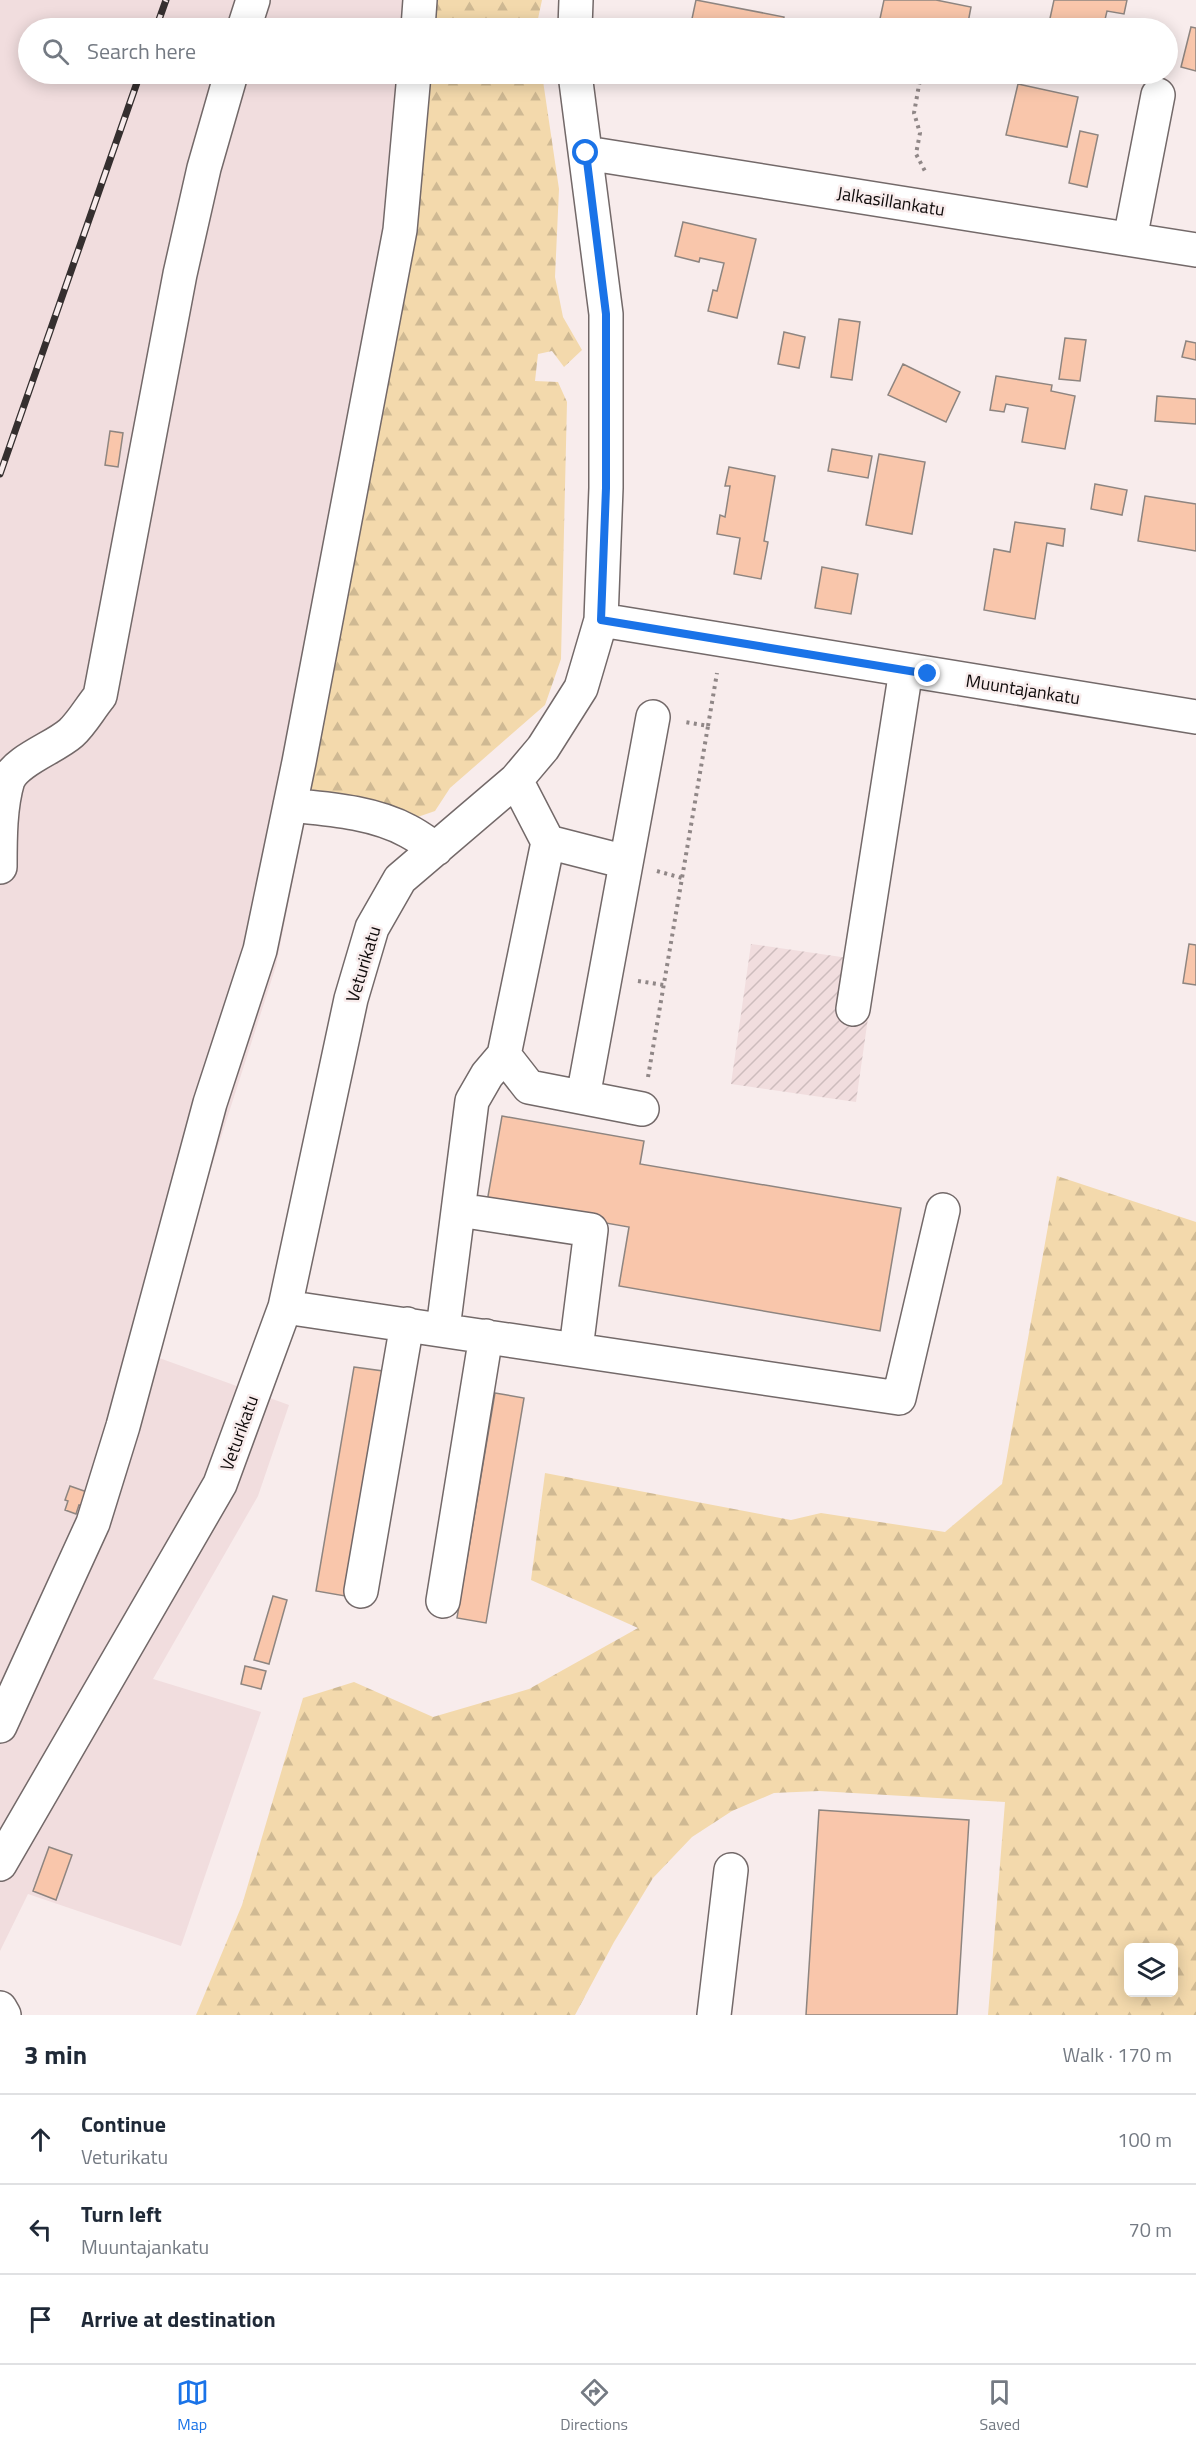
<!DOCTYPE html>
<html lang="en">
<head>
<meta charset="utf-8">
<style>
  :root { --surface:#fff; --page:#f6f6f7; --text:#1f2937; --muted:#747a83; --line:#e0e1e3; --accent:#1a73e8 }
  body { margin:0; font-family:"Titillium Web",sans-serif; background:var(--page); color:var(--text) }
  .controls { position:absolute; right:18px; bottom:18px; display:grid; overflow:hidden; border-radius:9px; box-shadow:0 3px 15px #0003 }
  .controls button { width:54px; height:54px; display:grid; place-items:center; padding:0; border:0; border-bottom:2px solid var(--line); background:var(--surface); color:var(--text); font:30px sans-serif }
  .stop { position:absolute; width:18px; height:18px; margin:-14px; border:4px solid #1a73e8; border-radius:50%; background:#fff }
  .stop.end { background:#1a73e8; border-color:#fff; box-shadow:0 2px 6px #0008 }
  .list { margin:0; padding:0; list-style:none }
  h2 { display:flex; justify-content:space-between; align-items:center; height:78px; margin:0; padding:0 24px; font-size:26px }
  h2 small { font-size:20px; font-weight:400; color:var(--muted) }
  .list li { display:grid; grid-template-columns:39px 1fr auto; gap:18px; align-items:center; box-sizing:border-box; height:90px; padding:0 24px; border-top:2px solid var(--line) }
  .list b { display:block; font-size:22px; white-space:nowrap }
  .list p { margin:0; font-size:20px; white-space:nowrap; color:var(--muted) }
  .list em { font-size:20px; font-style:normal; color:var(--muted) }
  .icon { flex:none; width:33px; height:33px; fill:none; stroke:currentColor; stroke-width:2; stroke-linecap:round; stroke-linejoin:round }
  .map { position:relative; flex:none; width:1196px; height:2015px; overflow:hidden }
  .search { position:absolute; background:var(--surface); box-shadow:0 3px 15px #0003; left:18px; right:18px; top:18px; height:66px; display:flex; align-items:center; gap:15px; box-sizing:border-box; padding:0 21px; border-radius:33px; color:var(--muted); font-size:22px }
  .sheet { height:348px; background:var(--surface) }
  nav { display:flex; justify-content:space-around; align-items:center; box-sizing:border-box; height:84px; border-top:2px solid var(--line); background:var(--surface); font-size:16px; color:var(--muted) }
  nav a { display:grid; justify-items:center; gap:3px }
  nav .on { color:var(--accent) }
  .map>svg:first-child { display:block }
  .built { fill:#f1ddde }
  .industrial { fill:url(#industrial-furrows) }
  .forest { fill:url(#forest-firs); fill-rule:evenodd }
  .building { fill:#f9c6ab; stroke:#8e8580; stroke-width:1.5 }
  .lines { fill:none; stroke-linecap:round; stroke-linejoin:round }
  .minor-casing { stroke:#736969; stroke-width:36 }
  .path { stroke:#908787; stroke-width:4; stroke-dasharray:3 4.5; stroke-linecap:butt }
  .minor { stroke:#fff; stroke-width:33 }
  .rail-casing { stroke:#352f2f; stroke-width:7 }
  .rail { stroke:#f8ecec; stroke-width:4.5; stroke-dasharray:14; stroke-linecap:butt }
  .route { stroke:#1a73e8; stroke-width:8 }
  .labels { text-anchor:middle; dominant-baseline:central; stroke-width:5; stroke-linejoin:round; paint-order:stroke }
  .street-label { font-size:18px; fill:#0f0b0b; stroke:#f8ecec }
</style>
</head>
<body>
<div class="map">
<svg width="1196" height="2015" viewBox="0 0 1196 2015">
  <defs>
    <pattern id="industrial-furrows" width="10" height="10" patternUnits="userSpaceOnUse" patternTransform="scale(1.5)"><rect width="10" height="10" fill="#f1ddde"/><path d="M-1 1l2-2M0 10L10 0M9 11l2-2" fill="none" stroke="#cdbcbd"/></pattern>
    <pattern id="forest-firs" width="22" height="20" patternUnits="userSpaceOnUse" patternTransform="scale(1.5)"><rect width="22" height="20" fill="#f3d9ac"/><path d="M5 1l3.5 6h-7zM16 11l3.5 6h-7z" fill="#cfb993"/></pattern>
  </defs>
  <rect width="100%" height="100%" fill="#f8ecec"/>
  <path class="built" d="M0 0H443L441 28H28V74H437L423 220 276 966 151 1355 289 1405 258 1496 153 1679 261 1712 181 1946 28 1894 0 1951Z"/>
  <path class="industrial" d="M751 944 876 962 856 1102 731 1084Z"/>
  <path class="forest" d="M433 0H542L536 28H430Z
    M426 74H542L559 189 555 277 563 317 582 350 564 367 552 351 538 354 535 381 558 382 567 402 561 659 545 705 450 788 435 811 409 820 312 792 309 772Z
    M1057 1176 1196 1222V2015H988L1005 1802 819 1791 774 1793 732 1811 692 1837 653 1878 614 1942 575 2015H196L242 1905 303 1698 354 1682 433 1717 529 1689 638 1628 531 1580 545 1473 791 1520 821 1513 945 1532 1002 1484ZM1128 1948H1174V1992H1128Z"/>
  <path class="building" d="M696 0 784 17 782 28H690Z
    M884 0H936L971 7 967 28H878Z
    M1054 0H1127L1124 14 1107 11 1103 28H1073L1049 23Z
    M1191 27 1196 28V71L1181 67Z
    M1018 84 1078 97 1067 147 1006 135Z
    M1080 131 1098 135 1087 187 1069 183Z
    M683 222 756 239 737 318 708 311 713 290 717 291 724 263 700 258 699 262 675 256Z
    M839 319 860 322 852 380 831 377Z
    M784 332 805 337 799 368 778 364Z
    M1065 338 1086 340 1080 381 1059 379Z
    M1186 341 1196 343V360L1182 357Z
    M903 364 960 392 946 422 888 395Z
    M996 376 1052 385 1051 391 1075 396 1065 449 1022 442 1028 408 1006 404 1004 412 990 410Z
    M1157 396 1196 399V424L1155 421Z
    M110 431 123 433 118 467 105 465Z
    M832 449 872 456 868 478 828 471Z
    M879 454 925 462 912 534 866 525Z
    M729 467 775 476 764 541 768 542 761 579 734 574 740 538 717 534 720 515 725 517 730 486H725Z
    M1095 484 1127 490 1122 515 1091 509Z
    M1145 496 1196 504V551L1138 541Z
    M1015 522 1065 529 1063 546 1047 543 1035 619 984 610 994 549 1010 552Z
    M822 567 858 574 851 614 815 608Z
    M1189 944 1196 945V985L1183 983Z
    M502 1116 644 1141 640 1164 901 1208 880 1331 619 1286 629 1227 487 1202Z
    M354 1367 383 1371 345 1596 316 1591Z
    M495 1393 524 1398 486 1623 457 1618Z
    M70 1486 87 1492 83 1506 79 1505 76 1514 65 1510 68 1501 65 1500Z
    M273 1596 287 1600 269 1664 254 1660Z
    M245 1666 266 1671 261 1689 241 1684Z
    M819 1810 969 1820 957 2015H806Z
    M49 1847 72 1855 56 1900 33 1891Z"/>
  <g class="lines">
    <defs>
      <path id="minor" d="M244 28 253 0
        M418 28 420 0
        M575 28 576 0
        M586 153 1196 250
        M1130 239 1158 95
        M601 620 1196 717
        M516 780 548 842 626 862
        M290 805C328 809 373 812 408 831 418 836 427 843 436 849
        M0 867C0 839 0 806 8 780 17 760 54 748 71 733 82 723 90 708 100 696L180 274 204 168 231 74
        M853 1009 906 670
        M504 1055 529 1087 642 1109
        M583 1097 653 717
        M459 1210 591 1230 576 1349
        M285 1307 899 1398 943 1210
        M443 1329 472 1101 487 1075 504 1055 548 842
        M361 1591 407 1324
        M443 1601 486 1336
        M0 1726 93 1523 123 1426 210 1103 260 950 299 762 400 230 414 74
        M0 1864 220 1484 285 1307 351 999 372 928 400 879 516 780 543 748 581 688 601 620 606 488V314L575 74
        M0 2008 4 2015
        M714 2015 731 1870"/>
    </defs>
    <use href="#minor" class="minor-casing"/>
    <path class="path" d="M921 74 914 113 920 133 916 154 926 173
      M708 726 717 673
      M657 871 682 878
      M638 981 664 985
      M648 1077 708 726 685 722"/>
    <use href="#minor" class="minor"/>
    <defs>
      <path id="rail" d="M156 28 166 0
        M0 474 140 74"/>
    </defs>
    <use href="#rail" class="rail-casing"/>
    <use href="#rail" class="rail"/>
  </g>
  <g class="lines">
    <path class="route" d="M586 153 606 314V488L601 620 928 674"/>
  </g>
  <g class="labels">
    <g class="street-label">
      <text transform="translate(891 201) rotate(9)">Jalkasillankatu</text>
      <text transform="translate(1023 689) rotate(9)">Muuntajankatu</text>
      <text transform="translate(363 964) rotate(-73)">Veturikatu</text>
      <text transform="translate(239 1433) rotate(-70)">Veturikatu</text>
    </g>
  </g>
</svg>
<div class="controls">
<button><svg class="icon" aria-label="layers" viewBox="0 0 24 24"><path d="M12 4l9 5-9 5-9-5zM3 14l9 5 9-5"/></svg></button>
</div>
<div class="stop" style="left:586px;top:153px"></div>
<div class="stop end" style="left:928px;top:674px"></div>
<div class="search"><svg class="icon" aria-label="search" viewBox="0 0 24 24"><circle cx="10" cy="10" r="6"/><path d="M15 15l6 6"/></svg>Search here</div>
</div>
<section class="sheet">
<h2>3 min<small>Walk · 170 m</small></h2>
<ul class="list">
<li><svg class="icon" aria-label="ahead" viewBox="0 0 24 24"><path d="M12 20V5M6 11l6-6 6 6"/></svg><div><b>Continue</b><p>Veturikatu</p></div><em>100 m</em></li>
<li><svg class="icon" aria-label="left" viewBox="0 0 24 24"><path d="M17 20v-9H6M10 6l-5 5 5 5"/></svg><div><b>Turn left</b><p>Muuntajankatu</p></div><em>70 m</em></li>
<li><svg class="icon" aria-label="arrive" viewBox="0 0 24 24"><path d="M6 21V4h12l-3 4 3 4H6"/></svg><div><b>Arrive at destination</b></div></li>
</ul>
</section>
<nav>
<a class="on"><svg class="icon" aria-label="map" viewBox="0 0 24 24"><path d="M3 6l6-2 6 2 6-2v14l-6 2-6-2-6 2zM9 4v14M15 6v14"/></svg>Map</a>
<a><svg class="icon" aria-label="directions" viewBox="0 0 24 24"><path d="M12 3l9 9-9 9-9-9zM9 14v-3h6M13 9l2 2-2 2"/></svg>Directions</a>
<a><svg class="icon" aria-label="saved" viewBox="0 0 24 24"><path d="M7 4h10v16l-5-4-5 4z"/></svg>Saved</a>
</nav>
</body>
</html>
